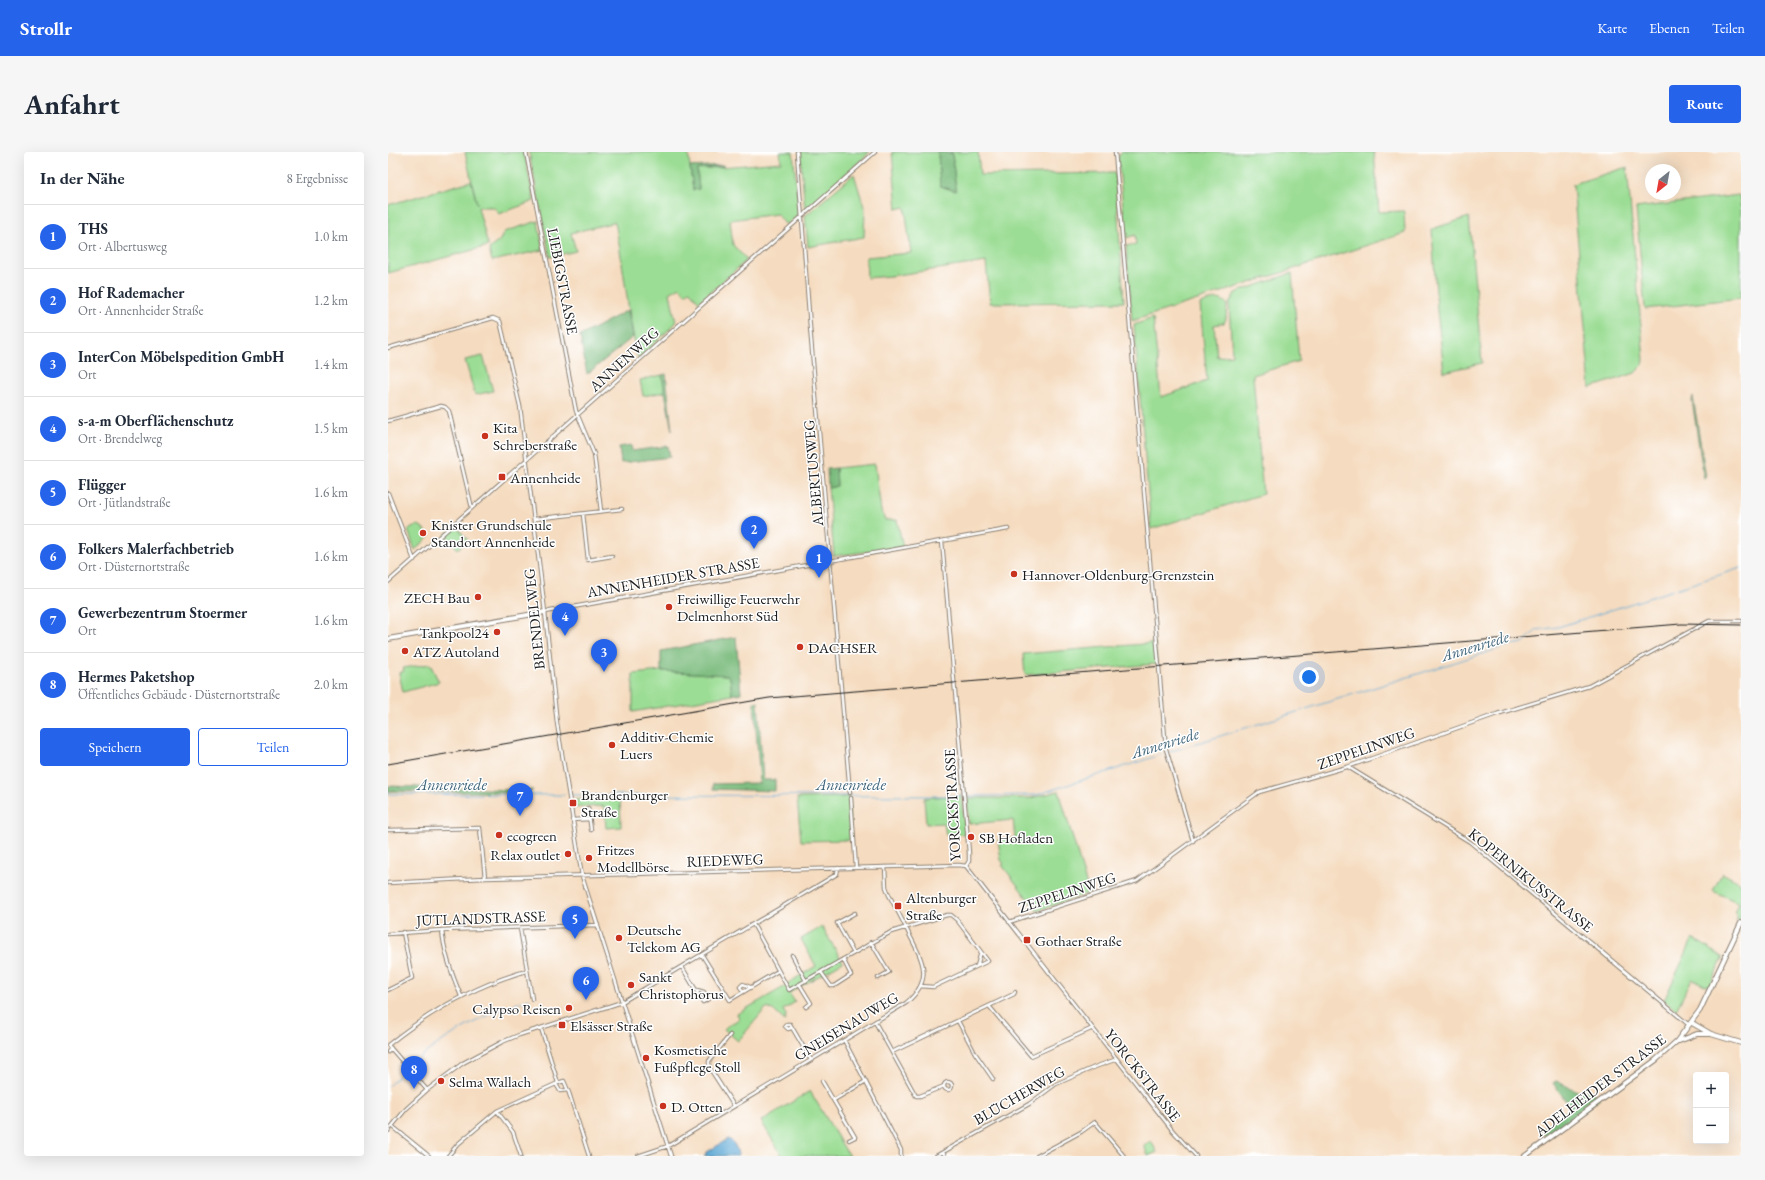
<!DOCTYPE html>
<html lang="de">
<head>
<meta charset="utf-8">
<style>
  :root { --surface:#fff; --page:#f6f6f7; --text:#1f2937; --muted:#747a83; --line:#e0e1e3; --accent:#2563eb }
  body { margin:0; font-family:"EB Garamond",serif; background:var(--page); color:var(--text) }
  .controls { position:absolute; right:12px; bottom:12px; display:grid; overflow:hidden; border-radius:4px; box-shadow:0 4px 16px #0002 }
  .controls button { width:36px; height:36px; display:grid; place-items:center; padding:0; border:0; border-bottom:1px solid var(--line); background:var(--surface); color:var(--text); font:20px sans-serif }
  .compass { position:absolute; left:1257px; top:12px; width:36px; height:36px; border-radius:50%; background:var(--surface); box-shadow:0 4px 16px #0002; rotate:211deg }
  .you { position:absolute; left:921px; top:525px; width:14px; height:14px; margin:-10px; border:3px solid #fff; border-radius:50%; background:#1a73e8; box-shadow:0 0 0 6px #1a73e833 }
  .badge { display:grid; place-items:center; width:26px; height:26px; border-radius:50%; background:var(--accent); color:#fff; font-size:13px; font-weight:700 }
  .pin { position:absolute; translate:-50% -33px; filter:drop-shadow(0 1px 2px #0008) }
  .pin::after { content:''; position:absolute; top:21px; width:14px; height:12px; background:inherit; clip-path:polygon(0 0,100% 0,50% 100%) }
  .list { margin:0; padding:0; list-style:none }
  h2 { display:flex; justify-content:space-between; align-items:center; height:52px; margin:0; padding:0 16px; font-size:17px }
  h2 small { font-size:13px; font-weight:400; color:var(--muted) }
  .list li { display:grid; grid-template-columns:26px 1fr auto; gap:12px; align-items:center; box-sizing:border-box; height:64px; padding:0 16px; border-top:1px solid var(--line) }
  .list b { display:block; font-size:15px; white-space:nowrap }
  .list p { margin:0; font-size:13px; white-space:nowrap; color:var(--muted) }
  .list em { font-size:13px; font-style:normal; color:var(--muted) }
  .actions { display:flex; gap:8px; padding:12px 16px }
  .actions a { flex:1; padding:9px 0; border:1px solid var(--accent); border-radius:4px; text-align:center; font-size:14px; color:var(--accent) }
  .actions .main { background:var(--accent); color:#fff }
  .map { position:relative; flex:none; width:1353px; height:1004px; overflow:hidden; border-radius:4px }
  header { display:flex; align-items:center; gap:24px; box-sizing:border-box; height:56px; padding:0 20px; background:var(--accent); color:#fff }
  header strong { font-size:19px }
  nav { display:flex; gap:22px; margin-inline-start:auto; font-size:14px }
  .intro { display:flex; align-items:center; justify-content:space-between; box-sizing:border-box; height:96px; padding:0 24px }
  h1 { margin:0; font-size:28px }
  .button { padding:10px 18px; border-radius:4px; background:var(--accent); color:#fff; font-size:14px; font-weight:700 }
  main { display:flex; gap:24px; padding:0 24px }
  aside { flex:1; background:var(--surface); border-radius:4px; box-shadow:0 4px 16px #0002 }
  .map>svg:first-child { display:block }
  .green { fill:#9bdd94; stroke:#5c7c58 }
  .forest { fill:#7cbc7e; stroke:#4c6c4d }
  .water { fill:#5ca7d4; stroke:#3c6278 }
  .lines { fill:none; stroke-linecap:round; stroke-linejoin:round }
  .stream { stroke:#5ca7d4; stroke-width:1 }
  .street-casing { stroke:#887c6e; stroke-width:4.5 }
  .secondary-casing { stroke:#887c6e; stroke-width:6 }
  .street { stroke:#fff; stroke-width:2.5 }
  .secondary { stroke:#fff; stroke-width:4 }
  .rail { stroke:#1c1c1c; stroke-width:1 }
  .poi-dot { fill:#c8321e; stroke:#fff; stroke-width:1.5 }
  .labels { text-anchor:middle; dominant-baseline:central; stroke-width:3; stroke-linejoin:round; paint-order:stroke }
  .street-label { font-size:15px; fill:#1c1c1c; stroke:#fff }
  .poi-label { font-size:15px; fill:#1c1c1c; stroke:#fff; text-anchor:start }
  .water-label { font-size:16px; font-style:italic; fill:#3c6278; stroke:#fff }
</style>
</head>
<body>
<header>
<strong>Strollr</strong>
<nav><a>Karte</a><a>Ebenen</a><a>Teilen</a></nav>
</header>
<div class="intro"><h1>Anfahrt</h1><a class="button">Route</a></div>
<main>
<aside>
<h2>In der Nähe<small>8 Ergebnisse</small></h2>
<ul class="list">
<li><span class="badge">1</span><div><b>THS</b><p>Ort · Albertusweg</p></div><em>1.0 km</em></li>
<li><span class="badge">2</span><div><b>Hof Rademacher</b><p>Ort · Annenheider Straße</p></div><em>1.2 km</em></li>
<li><span class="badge">3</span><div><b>InterCon Möbelspedition GmbH</b><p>Ort</p></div><em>1.4 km</em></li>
<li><span class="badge">4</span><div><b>s-a-m Oberflächenschutz</b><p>Ort · Brendelweg</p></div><em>1.5 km</em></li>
<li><span class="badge">5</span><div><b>Flügger</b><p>Ort · Jütlandstraße</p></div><em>1.6 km</em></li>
<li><span class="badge">6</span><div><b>Folkers Malerfachbetrieb</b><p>Ort · Düsternortstraße</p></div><em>1.6 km</em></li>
<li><span class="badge">7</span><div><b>Gewerbezentrum Stoermer</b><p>Ort</p></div><em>1.6 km</em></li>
<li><span class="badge">8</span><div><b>Hermes Paketshop</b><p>Öffentliches Gebäude · Düsternortstraße</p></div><em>2.0 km</em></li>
</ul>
<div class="actions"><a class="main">Speichern</a><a>Teilen</a></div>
</aside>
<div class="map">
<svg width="1353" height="1004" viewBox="0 0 1353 1004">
  <rect width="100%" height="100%" fill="#fff"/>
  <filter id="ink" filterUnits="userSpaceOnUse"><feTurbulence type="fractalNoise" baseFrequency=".025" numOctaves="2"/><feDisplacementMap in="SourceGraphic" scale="8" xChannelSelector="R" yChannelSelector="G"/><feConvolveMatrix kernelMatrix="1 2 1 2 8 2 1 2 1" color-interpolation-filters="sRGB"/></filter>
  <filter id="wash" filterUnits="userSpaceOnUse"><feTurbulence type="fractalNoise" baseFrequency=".012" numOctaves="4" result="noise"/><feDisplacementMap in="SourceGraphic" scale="16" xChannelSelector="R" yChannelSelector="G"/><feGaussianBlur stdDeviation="0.9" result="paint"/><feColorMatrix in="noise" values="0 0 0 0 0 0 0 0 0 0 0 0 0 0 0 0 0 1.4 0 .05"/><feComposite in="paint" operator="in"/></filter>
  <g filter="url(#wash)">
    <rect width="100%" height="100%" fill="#f5dcc0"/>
    <path class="green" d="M77 0H136L146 49 111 62 106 55H90L100 94 0 121V53L83 29 89 52Z
      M141 0H300L305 38 311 37 309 17 393 10 392 0H405L411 60 408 65 398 73 389 62 342 68 345 93 359 108 311 150 302 139 297 142 292 135 282 141 288 171 250 207C240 162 236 116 227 70L183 81 188 99 162 105Z
      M412 0H482L417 59Z
      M504 0H550L552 34 568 39 564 1 561 0H590L592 23 727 21 736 150 602 151 598 110 502 124 479 126 478 105 523 101 517 55 509 57Z
      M734 0H986L991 60 1016 59 1017 81 744 169 738 94 748 92 747 83 738 86 730 5Z
      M1239 15 1256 208 1255 213 1247 221 1202 236 1185 32Z
      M466 22 477 58 476 85 420 95 417 64Z
      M1351 43 1353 59V146L1257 157 1248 56Z
      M1081 65 1094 211 1056 220 1049 158 1044 77Z
      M150 69 155 98 104 109 101 97 112 88 116 80Z
      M904 121 911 209 865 223 875 342 763 377 746 173 765 166 773 245 819 229 812 152C822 149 831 143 839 152L838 167 836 171 826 173 829 205 844 203 841 152 847 141Z
      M95 204 105 239 87 243 77 208Z
      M274 223 277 240 255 244 252 228Z
      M487 312 493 359 497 368H509L515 395 446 404 440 336 449 334 448 316Z
      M30 373 34 375 42 384 27 398 20 378Z
      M68 374 80 388 70 397 57 383Z
      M767 491 769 512 637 523 635 502Z
      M42 512 51 530 15 540 11 521 16 519 15 516Z
      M273 519 339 523 342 525 344 543 245 560V522Z
      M671 639 701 741 649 759 614 713 616 712 613 708 610 688 627 686 625 668 581 672 579 646H643Z
      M573 643 578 682 558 683 556 671 538 672 536 646Z
      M461 645 462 688 413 689 409 646Z
      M215 646 232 647 233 675 218 676 216 654 184 656 187 648Z
      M1334 721 1353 731V765L1351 769 1348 768 1350 763 1347 761 1351 751 1325 739Z
      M434 775 455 810 401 841 407 850 395 858 398 863 397 869 385 858 378 856 350 889 336 877 338 875 351 867 349 862 396 835 400 831 428 814 413 787Z
      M1305 786 1335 806 1321 835 1304 827 1288 858 1276 848Z
      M422 939 461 1004H394L373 969Z
      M763 989 769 1000 760 1004 756 993Z"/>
    <path class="forest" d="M550 0 564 1 568 39 552 34Z
      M335 13 336 14 309 17 311 37 305 38 302 15Z
      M240 158 245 185 199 222 192 184Z
      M278 222 284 279 274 223Z
      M1305 245 1318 326 1316 327 1304 248Z
      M243 293 244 299 280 294 282 305 233 311 231 295Z
      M448 316 449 334 440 336 439 317Z
      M348 485 353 541 344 543 342 525 339 523 273 519V499Z
      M366 550H370L375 628H387V639L325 637V632L372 631Z
      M0 634 127 638H145L142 641 0 639Z
      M1168 929 1189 939H1204L1212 947 1158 985 1153 977 1183 956 1165 931Z"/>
    <path class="water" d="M340 987C346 989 350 998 350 1004H316L319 1000Z"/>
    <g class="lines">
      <path class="stream" d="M781 600 1122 493 1135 491 1149 478 1170 475 1186 470 1353 416
        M0 642 176 643
        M184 643 574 644
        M578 644 648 643 778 601
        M23 913C57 883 99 861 142 847
        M0 934 18 917"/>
    </g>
  </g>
  <g filter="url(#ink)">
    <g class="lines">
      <defs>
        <path id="street" d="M138 0 188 259 206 302 213 359
          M409 0 422 175 462 641
          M727 0 778 597 805 689
          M0 196 105 166 112 169 132 254 157 460 169 571 194 724 283 1004
          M0 269 53 254 57 255 61 259 84 356
          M0 341 26 408
          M195 362 200 408 224 404
          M146 367 234 357
          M554 389 581 701V709L578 714
          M0 430 487 0
          M157 460 620 377
          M960 615 1082 690 1301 873
          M463 646 468 716
          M200 656 203 678
          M184 668 202 667
          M0 678 92 676 97 726
          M578 714 785 979 808 1004
          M0 731 97 726 571 713 578 714
          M621 770 749 729 871 640 959 615 1109 562 1201 534 1321 469H1353
          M365 772 401 838 503 780 559 763H563L569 768 600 809 545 835 533 834
          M132 776 144 847
          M54 778C56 801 64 823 73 844
          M0 782 54 778 210 773
          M483 790 501 820 490 826
          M465 800 449 771 467 761
          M314 803 342 848 390 819
          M404 803 418 829
          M589 814 593 800
          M294 815 315 850 320 847 316 840 309 838
          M433 820 443 834H446L463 823 455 807
          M412 833 423 851 418 855
          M0 838 24 826 15 780
          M355 839 352 835 355 832 362 835
          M601 854 643 904 705 876
          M570 869 587 901 605 927
          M487 870 528 944H532L556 934
          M153 876 170 931 176 929 181 941 201 1004
          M403 876 400 877 397 874 399 872H402L423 908
          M342 883 321 909V915L346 954
          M456 888 513 998V1004
          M0 893C42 859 87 834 138 819
          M0 893 39 938
          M0 900 3 896
          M504 900 626 842 627 840
          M434 929 467 985 461 988
          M556 934a4 4 0 1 1 8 0a4 4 0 1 1-8 0Z
          M168 932 172 939 180 938
          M446 948 478 929
          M109 959 125 980 133 1004
          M4 974 41 1004
          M0 979 18 957 39 938 75 911 114 890 131 883 234 850 449 722 450 716
          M555 1000 557 1004
          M60 1004 70 992 109 959 170 931
          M250 1004 280 994 518 851C546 828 535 809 521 782 515 769 508 756 501 743L498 735 497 715
          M548 1004 641 952 668 932 707 915 729 907
          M649 1004 693 980 707 970 736 1004"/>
        <path id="secondary" d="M0 487 157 460
          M1304 871 1323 882 1353 891
          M1291 889 1309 882H1323
          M1137 1004 1268 908 1289 889 1312 858 1353 771"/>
      </defs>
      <use href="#street" class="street-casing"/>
      <use href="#secondary" class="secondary-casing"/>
      <use href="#street" class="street"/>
      <use href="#secondary" class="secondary"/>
      <path class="rail" d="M0 612 381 546 1293 472 1353 473"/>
    </g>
  </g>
  <g class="poi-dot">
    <circle cx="97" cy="284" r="4"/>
    <rect x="110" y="321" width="8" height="8" rx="2"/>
    <circle cx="35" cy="381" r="4"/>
    <circle cx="626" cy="422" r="4"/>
    <circle cx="90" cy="445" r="4"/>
    <circle cx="281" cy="455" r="4"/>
    <circle cx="109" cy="480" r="4"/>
    <circle cx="412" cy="495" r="4"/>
    <circle cx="17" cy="499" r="4"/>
    <circle cx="224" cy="593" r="4"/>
    <rect x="181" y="647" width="8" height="8" rx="2"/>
    <circle cx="111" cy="683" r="4"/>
    <circle cx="583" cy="685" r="4"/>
    <circle cx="180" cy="702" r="4"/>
    <circle cx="201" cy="706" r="4"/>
    <rect x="506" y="750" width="8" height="8" rx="2"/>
    <circle cx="231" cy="786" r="4"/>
    <rect x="635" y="784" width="8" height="8" rx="2"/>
    <circle cx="243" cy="833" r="4"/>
    <circle cx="181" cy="856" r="4"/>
    <rect x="170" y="869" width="8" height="8" rx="2"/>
    <circle cx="258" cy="906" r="4"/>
    <circle cx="53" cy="929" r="4"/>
    <circle cx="275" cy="954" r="4"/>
  </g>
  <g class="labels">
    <g class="street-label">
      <text transform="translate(175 129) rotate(79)">LIEBIGSTRASSE</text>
      <text transform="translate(236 207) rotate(-42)">ANNENWEG</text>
      <text transform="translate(425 321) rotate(-95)">ALBERTUSWEG</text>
      <text transform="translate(285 425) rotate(-10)">ANNENHEIDER STRASSE</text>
      <text transform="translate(146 467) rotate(-96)">BRENDELWEG</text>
      <text transform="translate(978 596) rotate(-19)">ZEPPELINWEG</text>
      <text transform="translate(564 653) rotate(-93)">YORCKSTRASSE</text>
      <text transform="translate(337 708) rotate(-2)">RIEDEWEG</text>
      <text transform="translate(1143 728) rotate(39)">KOPERNIKUSSTRASSE</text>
      <text transform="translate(679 740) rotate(-18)">ZEPPELINWEG</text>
      <text transform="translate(93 766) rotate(-2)">JÜTLANDSTRASSE</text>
      <text transform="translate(458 874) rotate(-31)">GNEISENAUWEG</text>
      <text transform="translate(755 923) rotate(52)">YORCKSTRASSE</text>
      <text transform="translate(1212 933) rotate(-37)">ADELHEIDER STRASSE</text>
      <text transform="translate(631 943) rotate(-30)">BLÜCHERWEG</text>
    </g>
    <g class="poi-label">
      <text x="105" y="275">Kita<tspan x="105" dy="17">Schreberstraße</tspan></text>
      <text x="122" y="325">Annenheide</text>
      <text x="43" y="372">Knister Grundschule<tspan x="43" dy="17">Standort Annenheide</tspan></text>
      <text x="634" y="422">Hannover-Oldenburg-Grenzstein</text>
      <text x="82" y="445" text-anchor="end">ZECH Bau</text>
      <text x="289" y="446">Freiwillige Feuerwehr<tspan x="289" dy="17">Delmenhorst Süd</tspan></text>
      <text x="101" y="480" text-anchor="end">Tankpool24</text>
      <text x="420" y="495">DACHSER</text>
      <text x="25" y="499">ATZ Autoland</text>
      <text x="232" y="584">Additiv-Chemie<tspan x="232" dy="17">Luers</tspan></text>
      <text x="193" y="642">Brandenburger<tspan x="193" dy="17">Straße</tspan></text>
      <text x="119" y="683">ecogreen</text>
      <text x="591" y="685">SB Hofladen</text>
      <text x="209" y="697">Fritzes<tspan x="209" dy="17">Modellbörse</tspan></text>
      <text x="172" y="702" text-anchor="end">Relax outlet</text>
      <text x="518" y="745">Altenburger<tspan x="518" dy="17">Straße</tspan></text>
      <text x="239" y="777">Deutsche<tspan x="239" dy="17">Telekom AG</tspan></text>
      <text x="647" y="788">Gothaer Straße</text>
      <text x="251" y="824">Sankt<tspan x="251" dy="17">Christophorus</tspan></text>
      <text x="173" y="856" text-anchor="end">Calypso Reisen</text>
      <text x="182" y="873">Elsässer Straße</text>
      <text x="266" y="897">Kosmetische<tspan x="266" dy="17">Fußpflege Stoll</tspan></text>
      <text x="61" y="929">Selma Wallach</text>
      <text x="283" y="954">D. Otten</text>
    </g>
    <g class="water-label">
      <text transform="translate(1087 494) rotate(-17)">Annenriede</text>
      <text transform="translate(777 591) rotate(-17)">Annenriede</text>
      <text x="64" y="632">Annenriede</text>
      <text x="463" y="632">Annenriede</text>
    </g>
  </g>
</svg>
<div class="controls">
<button>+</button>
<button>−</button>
</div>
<svg class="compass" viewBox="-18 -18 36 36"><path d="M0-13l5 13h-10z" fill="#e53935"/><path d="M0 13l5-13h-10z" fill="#747a83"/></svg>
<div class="you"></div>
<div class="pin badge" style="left:431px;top:426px">1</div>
<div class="pin badge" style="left:366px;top:397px">2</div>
<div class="pin badge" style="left:216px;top:520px">3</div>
<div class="pin badge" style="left:177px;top:484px">4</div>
<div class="pin badge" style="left:187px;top:787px">5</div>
<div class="pin badge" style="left:198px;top:848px">6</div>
<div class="pin badge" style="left:132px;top:664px">7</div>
<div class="pin badge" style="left:26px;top:937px">8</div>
</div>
</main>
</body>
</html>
